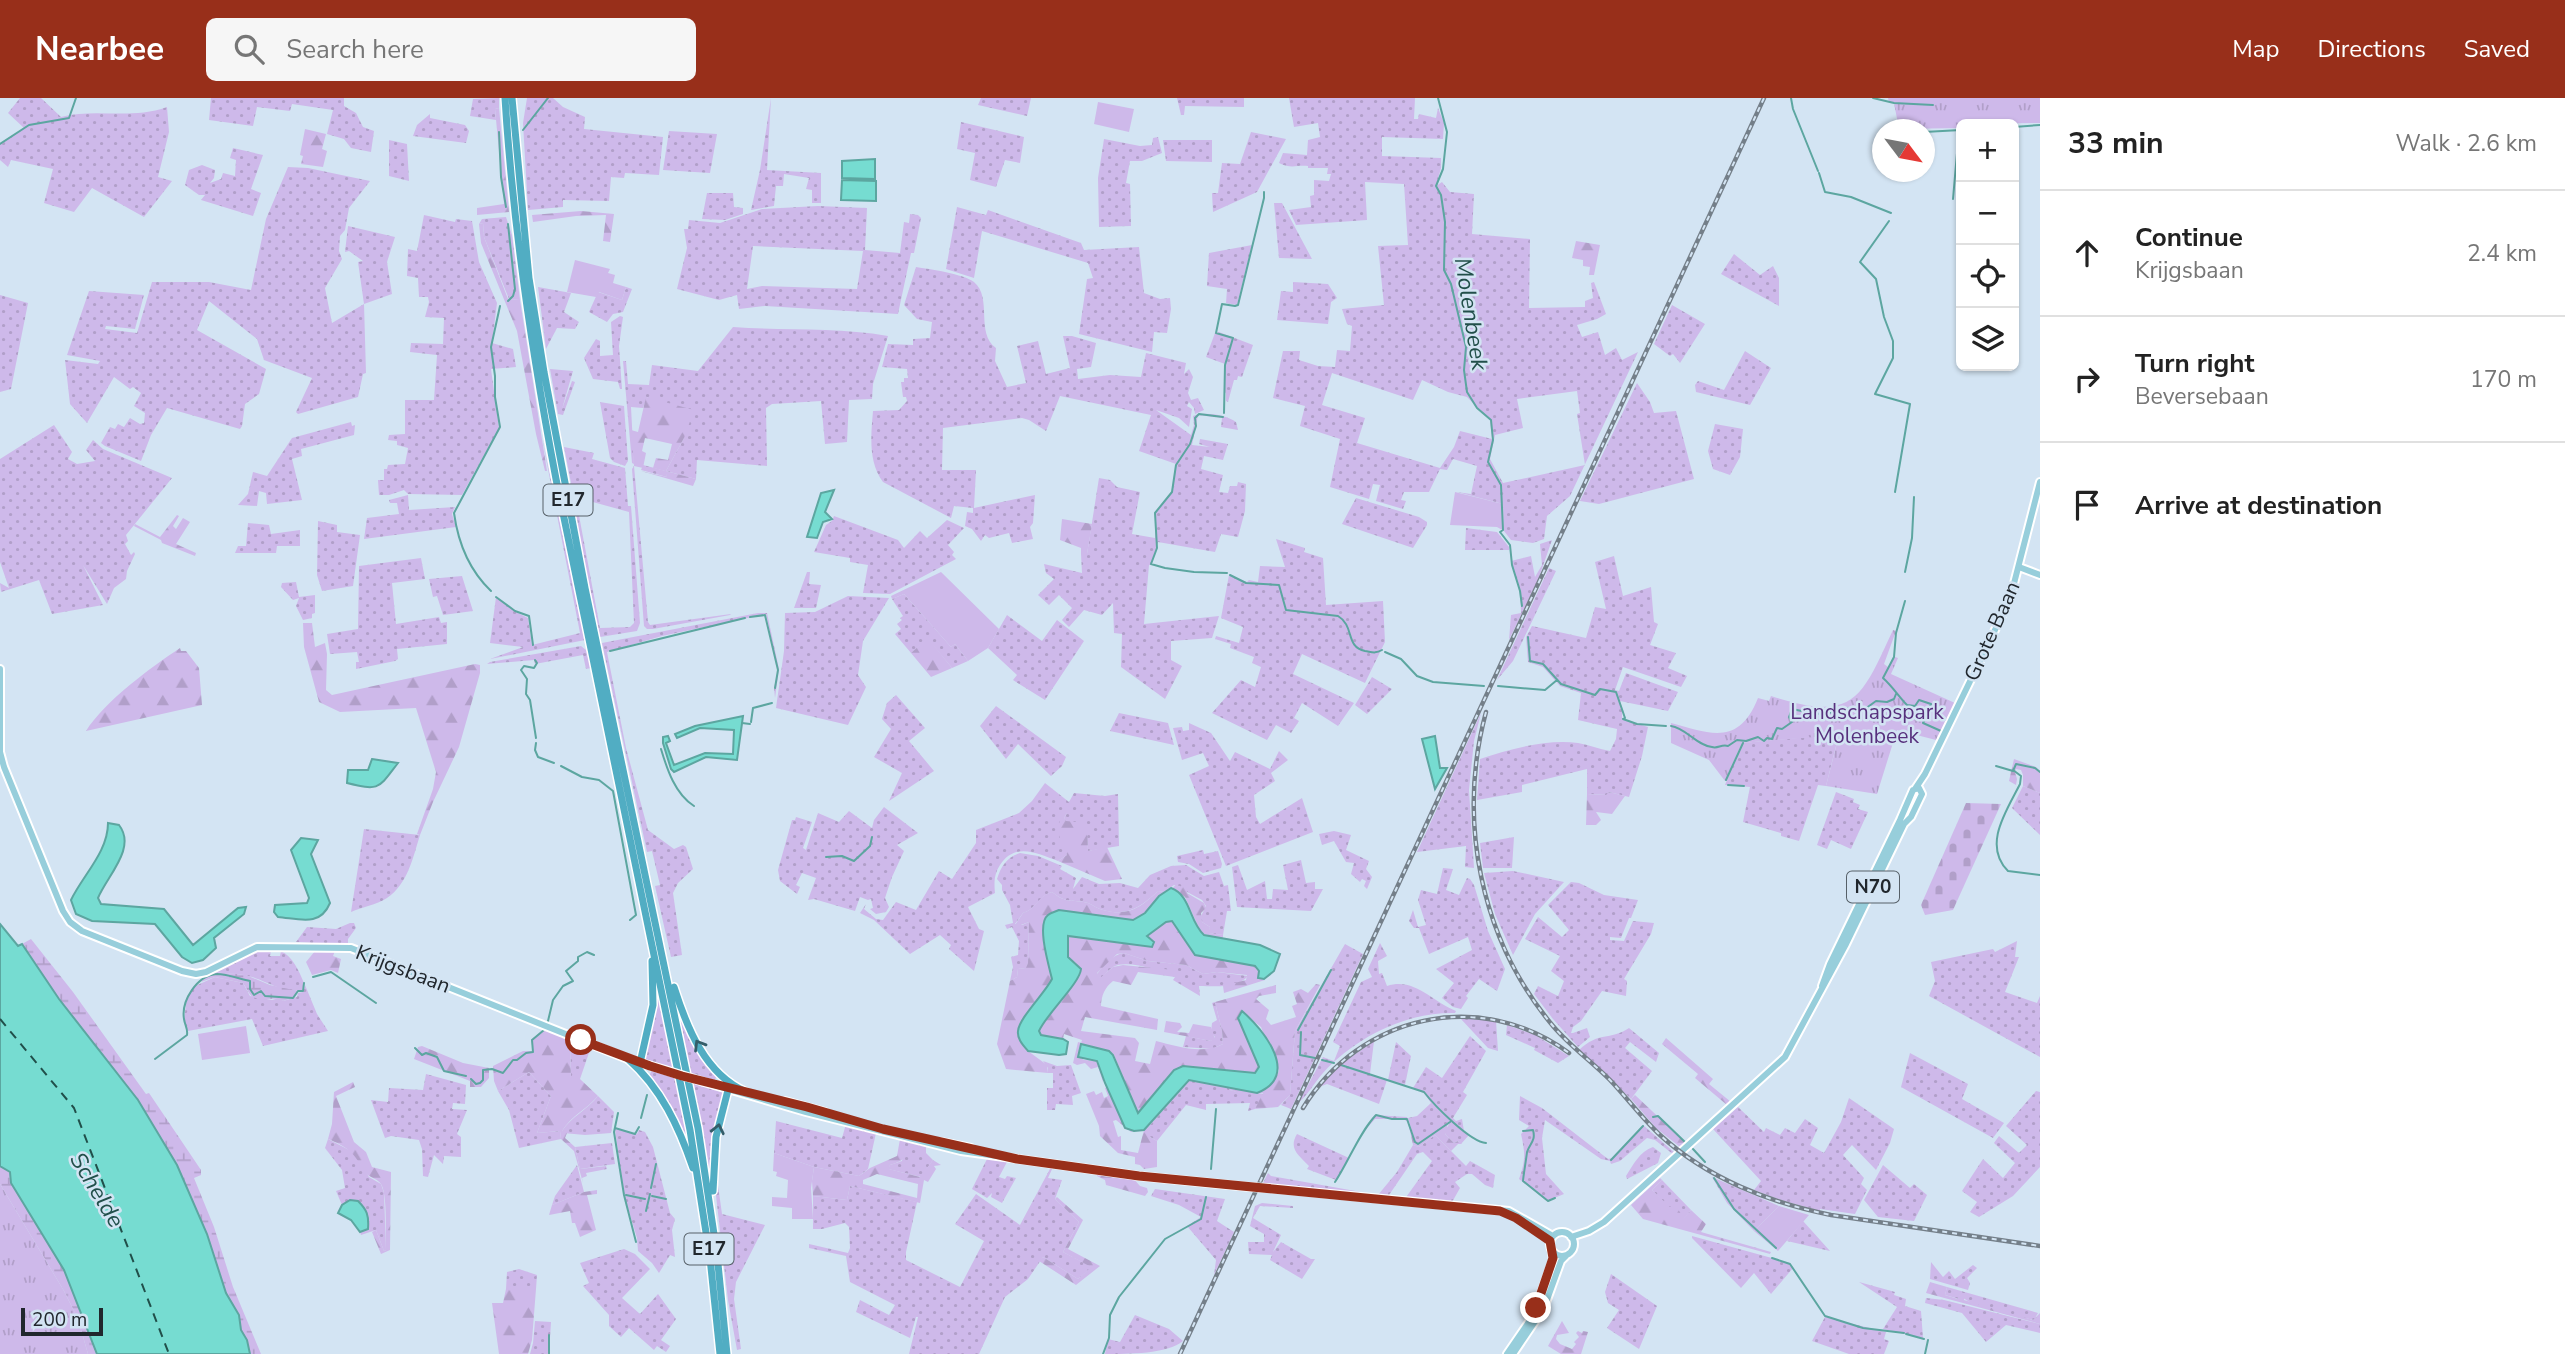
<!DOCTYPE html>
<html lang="en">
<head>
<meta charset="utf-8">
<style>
  :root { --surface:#fff; --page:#f6f6f6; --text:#222; --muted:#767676; --line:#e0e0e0; --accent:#982f1a }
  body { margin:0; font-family:"Nunito Sans",sans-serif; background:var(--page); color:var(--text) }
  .controls { position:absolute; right:21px; top:21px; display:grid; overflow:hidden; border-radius:10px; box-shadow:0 2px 5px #0004 }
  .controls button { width:63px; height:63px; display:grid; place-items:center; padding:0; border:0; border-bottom:2px solid var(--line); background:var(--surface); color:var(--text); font:35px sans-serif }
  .compass { position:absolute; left:1872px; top:21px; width:63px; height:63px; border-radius:50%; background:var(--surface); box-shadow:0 2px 5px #0004; rotate:122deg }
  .scale { position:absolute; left:21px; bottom:18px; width:82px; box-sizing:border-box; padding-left:7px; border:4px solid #21272d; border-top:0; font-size:19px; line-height:24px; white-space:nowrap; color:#21272d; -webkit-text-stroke:5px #d3e4f3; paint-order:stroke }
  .stop { position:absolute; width:21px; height:21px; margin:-16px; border:5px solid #982f1a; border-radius:50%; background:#fff }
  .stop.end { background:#982f1a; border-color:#fff; box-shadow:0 2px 7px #0008 }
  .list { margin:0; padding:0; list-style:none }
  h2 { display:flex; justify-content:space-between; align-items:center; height:91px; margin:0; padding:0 28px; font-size:30px }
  h2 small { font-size:23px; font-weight:400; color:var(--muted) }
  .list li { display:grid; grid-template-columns:46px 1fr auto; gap:21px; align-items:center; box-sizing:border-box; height:126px; padding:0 28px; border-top:2px solid var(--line) }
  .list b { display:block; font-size:26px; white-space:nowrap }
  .list p { margin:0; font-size:23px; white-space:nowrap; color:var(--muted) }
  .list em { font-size:23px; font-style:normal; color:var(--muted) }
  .icon { flex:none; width:38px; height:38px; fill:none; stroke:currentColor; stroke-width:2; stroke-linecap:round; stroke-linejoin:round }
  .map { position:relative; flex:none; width:2040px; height:1256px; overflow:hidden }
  header { display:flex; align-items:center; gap:42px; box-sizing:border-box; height:98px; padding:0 35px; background:var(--accent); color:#fff }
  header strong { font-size:33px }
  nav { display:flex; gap:38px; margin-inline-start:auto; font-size:24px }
  .search { width:490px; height:63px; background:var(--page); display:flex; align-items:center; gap:18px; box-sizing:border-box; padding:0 24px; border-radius:10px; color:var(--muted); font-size:26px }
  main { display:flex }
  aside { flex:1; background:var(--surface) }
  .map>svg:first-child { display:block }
  .grass { fill:url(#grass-dots); fill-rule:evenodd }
  .forest { fill:url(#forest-firs); fill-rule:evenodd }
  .wetland { fill:url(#wetland-marsh) }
  .cemetery { fill:url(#cemetery-stones) }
  .park { fill:url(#park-tufts) }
  .garden { fill:#ceb9ea }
  .water { fill:#76dcd1; stroke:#5ca6a0; stroke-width:2 }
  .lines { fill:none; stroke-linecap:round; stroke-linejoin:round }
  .stream { stroke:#5ca6a0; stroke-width:2 }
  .ferry { stroke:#214f4a; stroke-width:2; stroke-dasharray:9 7; stroke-linecap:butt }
  .major-casing { stroke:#fff; stroke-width:10 }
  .highway-casing { stroke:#fff; stroke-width:10 }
  .major { stroke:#97cedb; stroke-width:6 }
  .highway { stroke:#51adc3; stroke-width:7 }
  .rail-casing { stroke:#747f89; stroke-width:4.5 }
  .rail { stroke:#d3e4f3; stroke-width:2; stroke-dasharray:5; stroke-linecap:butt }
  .major-bridge-casing { stroke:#fff; stroke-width:10; stroke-linecap:butt }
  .major-bridge { stroke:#97cedb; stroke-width:6 }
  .oneway { stroke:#345d69 }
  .route { stroke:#982f1a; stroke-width:9 }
  .labels { text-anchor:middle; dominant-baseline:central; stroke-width:5; stroke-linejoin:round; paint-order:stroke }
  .shield { fill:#d3e4f3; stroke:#566068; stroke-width:2 }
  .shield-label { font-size:19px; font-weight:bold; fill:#21272d }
  .street-label { font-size:21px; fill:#21272d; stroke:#d3e4f3 }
  .park-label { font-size:21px; fill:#57307d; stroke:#d3e4f3 }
  .water-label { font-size:23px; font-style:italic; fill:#214f4a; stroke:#d3e4f3 }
</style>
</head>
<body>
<header>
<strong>Nearbee</strong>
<div class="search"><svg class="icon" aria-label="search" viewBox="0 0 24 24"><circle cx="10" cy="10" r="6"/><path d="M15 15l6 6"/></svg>Search here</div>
<nav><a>Map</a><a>Directions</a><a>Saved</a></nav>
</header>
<main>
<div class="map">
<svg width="2040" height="1256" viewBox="0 0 2040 1256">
  <defs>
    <pattern id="grass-dots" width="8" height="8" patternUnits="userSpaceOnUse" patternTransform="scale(1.75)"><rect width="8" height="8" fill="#ceb9ea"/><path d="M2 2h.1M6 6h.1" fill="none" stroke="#b19fc9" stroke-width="1.8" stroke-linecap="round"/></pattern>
    <pattern id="forest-firs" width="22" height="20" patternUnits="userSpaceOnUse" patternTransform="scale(1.75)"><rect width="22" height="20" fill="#ceb9ea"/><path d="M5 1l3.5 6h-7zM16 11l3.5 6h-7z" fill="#b19fc9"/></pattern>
    <pattern id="wetland-marsh" width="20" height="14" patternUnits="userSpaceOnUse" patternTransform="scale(1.75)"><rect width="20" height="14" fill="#ceb9ea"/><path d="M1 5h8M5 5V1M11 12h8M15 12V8" fill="none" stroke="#b19fc9"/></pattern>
    <pattern id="cemetery-stones" width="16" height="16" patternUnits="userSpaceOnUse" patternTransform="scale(1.75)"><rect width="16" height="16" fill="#ceb9ea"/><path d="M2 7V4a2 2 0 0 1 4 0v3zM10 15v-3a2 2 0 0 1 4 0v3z" fill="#b19fc9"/></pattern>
    <pattern id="park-tufts" width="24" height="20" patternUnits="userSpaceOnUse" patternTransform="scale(1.75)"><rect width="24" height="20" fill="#ceb9ea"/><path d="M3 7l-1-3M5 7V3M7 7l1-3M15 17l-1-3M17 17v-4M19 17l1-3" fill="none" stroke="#b19fc9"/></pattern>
  </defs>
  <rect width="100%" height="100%" fill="#d3e4f3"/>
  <path class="grass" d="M20 0H41L61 19C95 10 131 22 167 9L169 34 158 79 172 83 144 119 92 90 74 114 44 105 53 71 11 62 8 69 0 62V47L24 30 8 15Z
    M211 0H344V8L356 15 363 29 374 33 371 54 351 50 344 41 327 36 333 12 292 6 290 13 257 9 253 28 209 22Z
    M499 0V10L495 11 496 22 470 18 473 1Z
    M527 0H553L563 9 585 19 584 31 663 39 659 77 625 75 624 80 611 79 609 103 563 102V109L528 112 523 25Z
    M771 0 767 72 821 75V105H812V92L806 91 809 80 784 76 783 88H776L774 108 751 112 760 72Z
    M981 0H1031L1027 18 978 7Z
    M1177 0H1244V9L1185 8 1184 17H1181Z
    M1289 0H1415L1414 21H1418L1419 16 1436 20 1438 10 1444 25 1443 41 1382 39V58L1441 60V70L1436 88 1442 84 1450 94 1474 96 1472 136 1530 141 1529 210 1585 209V203L1593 200 1591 185 1594 184 1606 216 1597 221 1577 227 1582 239 1598 234 1605 257 1616 250 1622 262 1638 254 1570 398 1547 418 1544 441 1533 445 1511 442 1504 433 1503 406 1457 394 1471 396 1477 368 1453 361 1447 372 1440 371 1429 394H1404L1401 402 1406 403 1403 411 1376 403 1380 387 1373 386 1369 401 1330 389 1340 341 1300 328 1305 308 1273 300 1283 253H1300L1299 262 1318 268 1335 269 1337 252 1350 253 1352 228 1347 226 1342 211 1384 207 1378 148 1408 147 1404 86 1365 84 1367 122 1296 127 1289 112 1311 109 1310 98 1314 97V82L1329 83 1331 76H1327L1328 70H1308V68C1296 67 1291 71 1279 65L1283 55 1307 57 1308 42 1320 39 1318 25 1294 29ZM1332 275 1413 302 1422 282 1448 294 1467 299 1490 322 1492 341 1460 333 1454 349 1440 370 1357 345 1365 320 1322 307ZM1577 293 1580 315 1577 316 1585 367 1503 385 1490 361 1495 337 1523 330 1517 301Z
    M430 16V20L465 27 469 33 466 45 413 38 417 27Z
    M961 24 1024 39 1020 65 1005 62 996 89 970 82 975 55 957 51Z
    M669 33 717 36 710 75 663 72Z
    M1251 34 1286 41 1257 94 1213 114 1212 95H1218L1222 65 1240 66Z
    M1158 39 1162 55 1142 63H1130L1126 85 1130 86 1131 128 1099 129 1098 80 1104 41 1140 48 1152 47 1153 40Z
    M389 42 407 46 409 83 389 78Z
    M1163 42H1212V64L1166 63Z
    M233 50 263 57 251 91 261 95 253 118 201 102 205 97H199L185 87 189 72 202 67 215 72 214 80 210 85 221 81 223 75 235 78 236 62 230 60Z
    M288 69 308 70 370 83 349 110 345 132 340 138 339 153 342 161 325 190 332 225 364 206 358 164 363 163 349 153 345 154 348 128 395 139 387 164 392 196 364 206 366 275 363 276 358 299 298 316 296 314 312 280 264 262 257 241 209 203 197 232 266 271 259 296 245 306 242 328 240 331 167 310 151 337 141 363 105 348 101 345 110 329 115 331 118 326 124 329 130 320 140 326 144 325 145 315 134 308 141 295 133 289 130 291 114 279 87 325 70 306 65 262 98 266 100 263 67 257 89 193 144 197 135 231 106 228 105 231 137 235 152 184H209L251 192 266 121Z
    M707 95H733L734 109 743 110V116L725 122 702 121Z
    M1274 105H1282L1312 161 1279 160Z
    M818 108 867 110 865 152 900 155 904 124 909 125 910 116 918 117 921 120 914 155H911L898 216 765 208 739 211 737 197 719 202 677 191 687 150 684 131H688L689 122 720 125 762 111ZM753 148 863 153 857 191 762 188 747 191Z
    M957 109 986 117 988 112 1081 145 1084 152 1139 149 1144 195 1160 201 1170 200 1171 211 1167 235 1154 234 1152 254 1079 236 1087 181 1093 180 1088 165 982 133 974 180 946 171Z
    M424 117 455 124 456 121 472 123 479 164 497 205 492 245 513 251 516 269 491 271 499 330 462 397 408 396 404 392 389 397H379L378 382H384V371H387L388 367 405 366 408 350 397 347V343L388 342 389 337 405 336V302H434L437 257 410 254 411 245 443 246 444 220 425 219 429 204 428 199H419L418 180 407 178 408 151 417 153Z
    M506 119 512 137 520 202 509 201 484 139 483 125 479 126 482 121Z
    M1252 147 1237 207 1226 205 1227 191 1207 188 1209 155Z
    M1734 156 1760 177 1773 168 1779 180V208L1721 176Z
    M916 169C929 171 964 176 974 184 993 200 975 235 996 250L995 263 1007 289 1026 285 1017 248 1038 243 1046 276 1070 270 1063 238H1072L1096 245 1091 269 1077 271 1078 281 1110 277 1141 279 1146 255 1186 265 1184 276 1189 271 1193 279 1188 295 1191 302 1198 300 1204 312 1195 316 1194 310 1189 304 1187 308 1192 311 1189 329 1179 320 1156 312 1191 337 1194 327 1193 318C1203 313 1227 317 1236 324L1238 332 1221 329 1222 320 1198 317 1192 347 1210 349 1199 346 1200 341 1228 346 1223 362 1204 358 1201 371 1223 377 1219 394 1228 395 1230 388H1237L1238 384 1246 386 1245 413 1238 439 1221 436 1215 454 1158 444 1151 467H1149L1144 526 1219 518 1212 540 1171 543V562L1182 568 1165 601 1121 569 1122 536 1114 535 1113 505 1102 517 1084 512 1069 529 1062 522 1072 510 1059 497 1049 507 1038 497 1054 481 1046 475 1044 466 1082 475 1081 456H1087L1099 380 1110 382 1117 389 1140 394 1132 436 1155 440V415L1173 392 1176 366 1139 353 1151 317 1060 298 1046 333 1029 322 1022 320 943 330 942 372H976L974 410 1035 397 1033 425 1030 429 1033 441 1012 445 1009 435 989 440 985 437 981 443 972 431 965 428 967 414 973 415V410L954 408 951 420 883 384C868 364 871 337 873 313L899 312 907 303 906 299H903L901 284H904V280H908L907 271 882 269 888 246 913 247V241L930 240 932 224 917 221 904 207Z
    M1293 184 1328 186 1337 200 1331 204 1328 226 1277 222 1281 193 1293 194Z
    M538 189 571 195 564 214 579 224 575 231 557 230 546 251Z
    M626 189 632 191 623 214 613 216 607 224 589 214 598 194 622 202Z
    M0 197 28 205 11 291 0 294Z
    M1672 207 1705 226 1680 265 1673 256 1670 258 1654 246Z
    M620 218 623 219 619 248 622 291H620L618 284 593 281 584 260 596 241 600 243V258L613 257 611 224Z
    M733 229C785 233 837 229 888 238L873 286 872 301 849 302 847 344 825 346 821 303 772 306 766 310 767 368 697 362 696 381 666 373 667 379 641 372 643 367 666 373 684 340 647 299 643 310 631 309 634 366 632 365 623 263H626L628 286 649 287 652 267 698 273Z
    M1219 234 1253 247 1242 279 1238 278 1237 282H1234L1228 304 1226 303V295L1224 294 1225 266 1206 259 1215 235Z
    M1745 253 1771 270 1750 307 1696 294 1695 287 1698 283 1724 292Z
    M550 271 573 273 562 311 572 283 575 284 563 317 558 316Z
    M1637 285 1650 304 1654 315 1676 313 1694 381 1599 406 1580 403Z
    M600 304 624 308 628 363 625 368 614 364 610 360Z
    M351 324 352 328 355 327 354 337 301 351 302 358 292 361 302 402 267 406 266 395 259 393 257 408 238 407 248 396 253 374 267 378 292 340Z
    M1715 326 1743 331 1740 359 1730 377 1713 371 1708 353Z
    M54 327 72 354 68 361 77 366 95 363 86 352 93 342 103 351 172 380 126 437 128 443 125 446 131 457 134 454 135 456 127 473 126 481 114 490 107 506 83 467 103 507 52 516 39 482 1 494 0 485 9 490 0 464V361Z
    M541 335 585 542 490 561 523 549 490 545 496 499 514 513 528 520 532 547 580 535Z
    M564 349 594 355 592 361 625 370 628 408H631L640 525 637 533 600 539 568 386 571 385ZM582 401 629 414 634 525 630 529 600 530 578 412Z
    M634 368 648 524 650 527 731 516 730 517 653 531H647L644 528 632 371Z
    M408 397 409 412 455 409 452 416 456 429 364 441 367 420 399 416 397 405H390L389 402Z
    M1356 400 1419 419 1427 424V427L1413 450 1342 426Z
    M834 418 898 442 904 450 920 433 927 440 947 422 964 430 948 447 954 454 952 457 956 461 890 496 863 495 868 467 850 464V460L814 454 826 427 832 423Z
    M318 423 337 427V434L360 437 353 488 322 493 317 477Z
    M248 425 269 427 271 436 300 432V448H277L276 455H235L238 448H246Z
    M1466 430 1497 434 1509 449V452H1465Z
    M1276 441 1305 450 1304 454 1323 460 1326 507 1383 503 1385 544 1365 585 1302 556 1293 576 1354 605 1338 628 1302 605 1294 620 1299 623 1291 635 1276 627 1267 642 1212 615 1241 582 1255 589 1261 569 1252 565 1254 559 1230 550 1231 546 1215 541 1216 538 1239 545 1243 529 1221 520 1229 477 1247 484 1249 482 1258 484 1260 468 1285 469Z
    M1552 442 1538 482 1509 542 1511 517 1521 515V513L1520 493 1511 463 1531 458 1535 479 1542 467 1540 446Z
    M1614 458 1623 498 1651 489 1654 524 1658 526 1650 547 1676 555 1668 570 1687 578 1681 589 1623 569 1615 592 1619 593 1626 575 1678 594 1668 613 1620 603 1624 615 1622 614V621L1648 629 1642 658 1629 699 1609 694 1607 697 1587 696V671L1522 687V694L1477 702 1480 661C1510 651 1546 641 1578 645 1589 647 1599 651 1610 653L1616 641 1617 631 1578 622 1581 595 1560 588 1543 569 1528 564 1526 539 1532 528 1586 540 1595 509 1606 511 1595 464Z
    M421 460 425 481 392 485 396 526 439 519 441 525 447 524V546L397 551 398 561 395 563 356 571V564H359L357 554 330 556 327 536 358 531 359 468Z
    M1549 470 1556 473 1513 563 1497 582Z
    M807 474H810L809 486 821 487 816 510H794Z
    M462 478 473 513 443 517 437 498 433 499 429 481Z
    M296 484 299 499 315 497V515L312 516V520L303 522 296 508 299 500 293 502 281 489 282 485Z
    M904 496 951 549 955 546 968 563 952 570 928 541 911 555 895 536 901 531 897 526 902 522 900 520 903 518 892 501Z
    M848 498 889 500 863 543 858 577 866 589 848 627 776 610 784 553 785 515 815 514Z
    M758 515H767L779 571 775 600 774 590 778 572 766 516 662 538 607 554 626 650 648 732 674 751 683 747 686 749 693 771 678 785 673 795 682 857 671 859 655 788 660 787 652 753 647 754 602 545Z
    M1007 517 1042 543 1057 522 1084 543 1045 602 1013 582 1017 577 988 550Z
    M581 548 586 552 591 570 586 571 583 557 535 566 534 562 487 566 490 564Z
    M1372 579 1392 591 1367 616 1355 607Z
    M896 597 925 630 909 643 934 673 889 703 902 675 874 659 891 631 882 621 887 605Z
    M996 608 1066 659 1062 668 1051 678 1018 646 1006 661 980 628Z
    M1119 615 1168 625 1174 647 1110 633Z
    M1481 615 1474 643 1469 692 1474 770 1465 769 1466 748 1417 754Z
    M1189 625 1211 635 1230 663 1235 654 1270 671 1279 653 1288 662 1271 675 1275 683 1254 697 1256 719 1260 726 1302 700 1313 734 1226 768 1189 677 1209 668 1203 655 1182 662 1173 630 1182 629 1183 633 1189 632Z
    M1839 636 1826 688 1818 687 1799 743 1781 738V735L1743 724 1750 689 1725 687 1742 645Z
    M1045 685 1069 704 1074 695 1105 698 1118 696 1119 748 1088 753 1087 737 1066 724 1064 720 1067 715 1062 719 1067 757 1058 763C1037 755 1015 744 1000 767 994 776 994 785 995 795L968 809 979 831 984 833 974 873 949 851 951 847 940 837 910 856 874 822 860 815 866 806 864 811 876 821 883 822 896 804 916 812 939 773 952 781 976 745V732L1019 715 1032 703Z
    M2023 688 2040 695V737L2012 710Z
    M1836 694 1854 701 1853 704 1860 707 1858 711 1868 714 1851 751 1831 742 1827 751 1817 747Z
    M884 709 918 735 897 747 904 753 892 779 885 800 889 809 886 814 876 816 870 811 873 810 871 801 868 802 860 799 855 813 814 801 808 802 816 780 802 775 796 787 800 789 797 796 780 783 778 772 792 722H795L796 719 812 724 803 750 806 752 818 715 839 724 849 713 872 730 874 722Z
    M364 731 420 737C413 759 408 786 387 800 376 807 362 809 351 814Z
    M1334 733 1351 737 1346 752 1369 763 1366 771 1372 779 1367 791 1364 788 1366 783 1362 781 1360 784 1351 776 1354 765 1346 764 1334 743 1322 747 1319 736Z
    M1514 739 1512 770H1483L1480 745Z
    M1203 752 1204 756 1218 753 1222 766 1221 770 1203 775 1189 766 1178 764 1177 758Z
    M1020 755 1038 758 1062 768 1060 771 1076 780 1073 791 1082 779 1099 786 1120 785 1138 790 1150 777 1171 768 1186 767 1204 778 1219 774 1224 788 1228 787 1231 813H1227L1223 837 1208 835 1210 829 1202 824 1200 820 1206 808 1202 802 1174 787 1164 794 1158 793C1141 809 1127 819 1103 812 1098 811 1093 807 1088 805 1071 801 1067 806 1052 794 1040 797 1035 812 1023 815L1015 826 1022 827 1029 824 1028 865 1027 870 1018 871 1017 879 1010 883 1013 869 1011 859 1018 857 1019 843 1012 829 1007 831 1005 827 1013 825 1010 807 1002 792V787L997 781C1001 768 1007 759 1020 755Z
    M1301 762 1306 785 1315 784V791H1323L1311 813 1237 809 1232 769 1238 767 1247 792 1265 783 1267 801H1272L1273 791 1288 792 1283 767Z
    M1443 770 1453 771 1446 792 1459 797 1467 780 1470 781 1474 787 1488 833 1505 871 1497 893 1479 881 1466 898 1468 900 1461 911 1453 909 1442 900 1454 885 1436 871 1472 852 1468 839 1429 856 1419 830H1414L1409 823 1413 812 1418 829 1426 827 1418 802 1421 792 1437 796Z
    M1513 773 1564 784 1535 816 1513 857 1495 816 1484 775Z
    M1571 784 1579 785 1604 797 1638 802 1631 820H1629L1621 840 1610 839V842L1624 843 1633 823 1654 825 1651 836 1624 881 1627 883 1626 898 1602 893 1581 923 1573 929 1571 935H1573L1587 930 1590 939 1578 949 1553 921 1534 896 1538 888 1558 898 1564 883 1551 873 1560 858 1525 841 1538 819 1562 839 1569 832 1548 807Z
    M350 825H354L356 830 348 841V847L296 844 307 829 336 831Z
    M2017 843 2015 859H2019L2005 894 2037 905 2040 898V959L1929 898 1935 883 1931 864 1993 851 1995 854Z
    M1380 845 1387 858 1378 863 1379 876 1382 875 1387 888C1415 879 1432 904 1456 913L1455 915C1406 914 1356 939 1323 975 1315 984 1307 998 1299 1004L1323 959 1334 963 1340 948 1333 944 1361 884 1372 879 1368 871Z
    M1345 846 1363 856 1291 1011 1281 1007 1290 997 1295 933Z
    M266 851 271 853 270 858H280L281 853C293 859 299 873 304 885L302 892C283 896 266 882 248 878 238 875 226 876 215 874L257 852Z
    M1124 855 1148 863 1186 867 1203 876 1217 874 1248 878C1237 891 1215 888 1199 888L1200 898 1173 882 1175 879C1159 873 1128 861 1113 869 1108 872 1104 878 1100 881L1097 876C1104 867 1113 856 1124 855Z
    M654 873 676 972 644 963Z
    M215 879 243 885 250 898 272 902 279 900 283 903 297 899 298 895 303 894 305 887 317 916 328 933 263 948 252 921 188 933 184 922 187 899 193 889Z
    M676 901 717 978 714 983 691 976Z
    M1215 904 1222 933 1223 946 1212 951 1183 949 1186 938 1211 943 1215 939 1211 934 1212 925 1217 922 1212 905Z
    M1460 920 1496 923 1498 953 1488 950Z
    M1507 927 1535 937 1569 958 1558 965 1534 952 1535 950 1506 937Z
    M1629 930 1659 955 1656 964 1630 944 1625 950 1652 973 1631 1001 1579 952C1599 933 1609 943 1629 930Z
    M1470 938 1486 953 1463 994 1467 997 1453 1020 1456 1023 1462 1021 1464 1033 1469 1037 1461 1046 1458 1043 1454 1045 1445 1036 1450 1023 1419 1046 1415 1043 1408 1020 1417 1018 1431 1005 1424 995 1413 990 1426 969 1442 980Z
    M570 941 591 949 580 981H571Z
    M1374 943 1370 976 1388 982 1396 944 1411 958 1405 987 1387 982 1379 1006 1327 986 1319 989 1337 969Z
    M1910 955 1968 986 1962 1001 2004 1025 1993 1040 1901 989Z
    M1043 963 1057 968 1071 967 1081 995 1072 998 1073 1007 1056 1006 1055 1012H1047V990H1053V975H1048V970Z
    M652 972 677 980 692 1060 649 978Z
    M529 974 551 998 537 1035 560 1033 561 1041 519 1050 509 1012 498 993Z
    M426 976 466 987 465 1006 453 1005 452 1011 467 1012 457 1036 461 1039V1059L444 1058 443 1066 434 1057 428 1079 423 1078 422 1051 419 1042 391 1038 385 1040 371 1002 388 1004 389 990 423 992Z
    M1189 982 1228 989 1230 992C1242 996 1253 996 1264 996L1255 1011 1248 1013 1250 1005 1206 1006V1012L1186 1007 1157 1043 1150 1039V1027Z
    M693 985 723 993 724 996 711 1083Z
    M2036 993 2040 994V1069L2013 1098 1979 1119 1970 1114 1977 1104 1962 1093 1983 1061 2003 1080 2015 1065 1994 1045 1999 1038 2019 1055 2027 1047 2006 1028Z
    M598 998 614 1014 611 1035 585 1037 563 1035 562 1033C572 1018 587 1012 598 998Z
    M1520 998 1542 1010 1608 1061 1612 1060 1643 1027 1675 1055 1674 1057 1655 1042 1647 1040 1620 1063 1611 1066 1610 1063 1601 1061 1545 1022 1542 1040 1546 1076 1564 1096 1547 1103 1519 1081C1526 1062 1525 1054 1521 1036L1529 1028 1519 1022Z
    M1849 1000 1894 1031 1890 1045 1876 1072 1852 1047 1843 1057 1864 1080 1861 1086 1867 1092 1855 1116 1820 1111V1113L1781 1102 1754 1092 1761 1083 1713 1031 1738 1009 1764 1034 1766 1030 1780 1037 1785 1030 1795 1035 1805 1021 1818 1030 1810 1047 1824 1055 1841 1024Z
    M776 1023 842 1040 846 1026 876 1035 868 1071 859 1078 814 1069 774 1055Z
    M615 1031 637 1036 639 1032 645 1034 653 1049 670 1115 675 1121 672 1132 675 1159 670 1157 659 1175 652 1165 638 1153 637 1140 624 1097Z
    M720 1031 717 1080 722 1116 765 1127 736 1184 734 1201 741 1251 737 1252 728 1202 715 1089Z
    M1297 1036 1349 1060 1336 1082 1307 1071 1309 1068C1299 1057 1288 1051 1297 1036Z
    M1435 1037 1466 1068 1470 1063 1495 1077 1493 1090 1485 1087 1472 1076H1467L1455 1084 1460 1090 1451 1106 1404 1102 1432 1063 1423 1054 1417 1056 1387 1100 1263 1085 1268 1075 1271 1078 1378 1097 1397 1074 1413 1047 1419 1049Z
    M328 1041 353 1054 369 1079 381 1086 384 1095 386 1152 384 1153 376 1132 361 1137 360 1134 368 1130 350 1102 342 1107 336 1093 345 1090 342 1072 325 1050Z
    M905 1042 926 1047V1055L933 1062 921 1079 888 1071 890 1067 902 1063Z
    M612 1045 615 1066 580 1071 575 1049Z
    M1653 1049 1661 1055 1658 1065 1627 1081 1626 1078C1633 1067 1640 1053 1653 1049Z
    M987 1061 1007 1064 999 1079 1005 1081 1007 1078 1016 1080 1002 1105 991 1099 992 1095 987 1100 972 1091Z
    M577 1067 584 1094 552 1107 555 1098Z
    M1883 1067 1910 1090 1914 1086 1927 1097 1914 1123 1878 1119 1864 1102Z
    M1051 1069H1053L1048 1080 1062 1082 1055 1101 1079 1124 1063 1154 1092 1169 1078 1181 1043 1159 1028 1181 1005 1199 979 1256H909L918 1219H916L910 1240 856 1214 860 1202 889 1217 895 1207 850 1184 846 1158 809 1150V1146L848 1155 850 1150 849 1129 845 1125 822 1131H813V1098L847 1102 850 1088 917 1104 906 1154V1162L960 1189 984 1143 955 1126 976 1096 1020 1127Z
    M1712 1079 1779 1108 1754 1133 1727 1105Z
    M1662 1082 1691 1112 1682 1123 1652 1092Z
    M1155 1091 1225 1101 1217 1123 1234 1134 1214 1177 1216 1162 1187 1128 1201 1119 1179 1107 1151 1098Z
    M1262 1105 1293 1108V1110L1260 1108 1253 1120 1281 1137 1273 1154 1281 1144 1311 1161H1315L1302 1181 1270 1162 1272 1157 1249 1156 1248 1144H1264V1136L1250 1128 1255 1108Z
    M1803 1123 1830 1153 1787 1143Z
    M1692 1138 1790 1165 1793 1170 1771 1196 1754 1175 1741 1190 1692 1140Z
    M624 1151 635 1156 650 1171 622 1200 640 1216 658 1196 676 1221 661 1242 670 1248 666 1254 657 1248 654 1252 629 1230 621 1239 609 1228V1217L583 1188 589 1185 580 1165Z
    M1931 1164 1943 1179 1949 1173 1955 1181 1973 1167 1977 1170 1967 1180 1970 1185 1968 1192 1930 1181Z
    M519 1171 537 1177 536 1191H506L507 1174Z
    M1611 1176 1657 1208 1639 1251 1607 1230 1619 1212 1608 1205 1605 1194Z
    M1859 1184 1895 1194 1894 1197 1906 1201 1905 1208 1921 1213 1923 1240 1883 1231 1897 1209Z
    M1947 1189 2038 1215 2034 1222C2017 1218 1969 1209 1960 1197L1959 1201 1945 1197Z
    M1926 1200 1944 1202 2040 1226V1235L2006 1227 1986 1244 1962 1215 1925 1205Z
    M1135 1217 1169 1231 1183 1243C1168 1256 1128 1256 1105 1256L1108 1241 1120 1244Z
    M1825 1219 1886 1234 1884 1241 1889 1243 1884 1256H1849L1812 1243Z
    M535 1223 551 1224 549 1256H530L533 1245Z"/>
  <path class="forest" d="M499 10 509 114 477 117V110L504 106 495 11Z
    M305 31 326 36 322 51 327 53 323 69 301 66 303 58 300 57Z
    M581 113 614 116 610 144 603 143 606 117 576 118 533 124 532 117Z
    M483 125 484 139 508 201 520 202 547 373H545L536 336 517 233 481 145 479 126Z
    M1576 143 1600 147 1594 177H1589L1590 169 1583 168V162L1572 160Z
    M646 299 694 312 684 340 666 373 696 381 693 388 641 373 667 379 665 373 653 370 656 360 668 362 672 346 645 340 642 353 646 355 643 370 634 368 631 332 638 334Z
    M177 417 179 418 173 428 176 431 183 420 190 424 176 446 196 455 195 458 162 445 161 442 134 428 135 426 160 439Z
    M1062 421 1092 426 1087 456H1081V450L1060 442Z
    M303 525H312L315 549 325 545 327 556 326 592 332 597 475 566 480 567V575L459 649 433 704 420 737 417 736 433 691 436 674 416 610 340 614 319 604 304 549Z
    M928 540 952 570 931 579 911 555Z
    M180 550 181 553H186L199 570 202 607 86 633C105 603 150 570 180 550Z
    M2014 661 2036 669 2040 673V695L2023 688V677L2021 672 2016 671 2015 674 2017 681 2016 687 2009 683Z
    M1609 694 1625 698 1612 716 1596 714 1601 722 1596 727H1586L1587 696 1606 697Z
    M1066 709 1069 711 1064 720 1066 723 1087 725 1088 753 1107 749 1122 781 1105 783 1058 763 1067 757C1057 732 1054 734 1066 709Z
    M1176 787 1187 790V795L1204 805 1206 810 1201 815 1202 824 1210 829 1209 835 1223 837V841L1201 835 1185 799 1172 790Z
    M1158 793 1164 794 1145 815 1133 822 1059 812 1048 817 1043 834 1053 881 1044 895 1020 925 1028 953 1047 967 1048 975 1006 971 997 946 1010 883 1017 879 1018 871 1026 870 1028 865 1029 824 1015 829V827L1023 815C1035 812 1039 797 1052 794 1067 806 1071 801 1088 805 1093 807 1098 811 1103 812 1129 819 1141 809 1158 793Z
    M1172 823 1190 851 1210 859 1256 868 1259 873V880L1265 882 1224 895 1223 888 1246 882 1247 877 1217 874 1203 876 1186 867 1148 863 1124 855 1117 856 1097 875 1100 880 1113 869 1123 867 1174 872 1175 879 1138 874 1131 887 1113 883C1105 889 1101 898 1101 908L1158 921 1157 932 1085 919 1081 933 1135 940 1139 945 1135 963 1150 966 1156 943C1176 948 1203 957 1223 946L1222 933 1215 904 1276 887V895L1259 898 1256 901 1269 912 1266 921 1271 927 1296 919 1292 908 1297 906 1293 894 1301 891 1308 895 1316 886 1320 887 1295 933 1290 997 1278 1009 1255 1011 1263 995C1251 998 1241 996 1230 992L1228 989C1252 994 1268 1000 1279 973L1261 929 1242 914 1238 920 1259 969 1254 975 1183 968 1138 1016 1114 957 1110 953 1081 946 1078 958 1084 962 1097 963 1103 976V984L1098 969 1091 971 1085 965 1077 967 1073 965 1078 944 1081 945 1082 942 1064 936 1063 941 1041 937 1039 933 1062 899 1080 878 1076 865 1068 859V838C1084 840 1135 845 1148 837 1157 832 1161 824 1172 823Z
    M315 853H335L333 858 341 861 338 875 331 872 312 877 306 864Z
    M1166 923 1180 925 1182 929 1177 934 1189 935 1193 926 1211 929 1215 941 1211 943 1164 934Z
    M545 930 570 941 571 981H580L598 998C586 1012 572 1017 562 1033L567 1035 565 1040 575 1049 580 1071 606 1068 607 1071 586 1075 587 1078 582 1080 583 1085 574 1053 561 1041 560 1033 537 1035 551 998 529 974 498 993 494 983 493 968 523 953H533L531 942Z
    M1666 940 1713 981 1709 986 1731 1004 1727 1007 1695 980 1698 976 1662 946Z
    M422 948 463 965 489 970V980L481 989H470V983L414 961 418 949Z
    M353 984 355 989 336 998 354 1044 366 1054 372 1069 391 1074 390 1152 381 1156 372 1134 376 1132 384 1153 386 1152C385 1138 388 1097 381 1086 376 1079 368 1080 364 1073 355 1055 346 1048 328 1041L332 1026 334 994Z
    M1107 989 1125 1030 1134 1033 1131 1034 1116 1022 1113 1023 1118 1039 1121 1038V1052L1138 1055 1144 1032 1150 1027V1039L1157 1043V1069L1144 1071 1140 1067 1135 1066V1059L1118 1055 1100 1038 1099 1028 1086 996 1094 993 1096 997 1102 994 1104 1000 1108 998 1105 990Z
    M1635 997 1685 1044 1680 1049 1656 1030 1631 1001Z
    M1375 1017 1407 1019 1415 1043 1419 1045 1450 1023 1447 1028 1449 1031 1445 1036 1454 1045 1458 1043 1462 1046H1458L1451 1053 1435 1037 1419 1049 1413 1047 1408 1024 1403 1021H1375L1361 1037Z
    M900 1041 905 1042C904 1059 909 1061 890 1067L889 1071 920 1079 933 1062 941 1067 934 1068 936 1071 928 1084 924 1082 920 1105 850 1088 847 1102 813 1098 812 1083 814 1069 859 1078 870 1070 897 1058ZM877 1076 918 1086 917 1100 863 1086V1082Z
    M1097 1075 1132 1079 1140 1088 1147 1090 1148 1094 1145 1098 1106 1087 1105 1082 1097 1078Z
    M1660 1080 1662 1082 1652 1092 1670 1109 1673 1107 1680 1114 1682 1122 1691 1112 1706 1126 1701 1134 1771 1154 1770 1156 1643 1121 1631 1107Z
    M597 1092V1096L587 1097 596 1132 580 1139 575 1125H572L570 1113 549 1117 552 1107 584 1094Z
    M1057 1099 1083 1122 1068 1151 1100 1168 1076 1187 1039 1163 1043 1159 1078 1181 1091 1169 1063 1154 1079 1124 1055 1101Z
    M1930 1184 1947 1189 1945 1197 1958 1201 1960 1196 1965 1198 1964 1202 2033 1222 2040 1215V1226L1926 1195Z
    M506 1191H536L532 1242 528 1256H499L492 1205H503Z
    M1562 1223 1569 1235 1557 1237 1556 1241 1560 1246 1572 1251 1576 1246 1574 1244 1579 1239 1576 1235 1578 1233 1582 1235 1583 1233 1588 1234 1581 1256H1561L1548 1248Z"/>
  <path class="wetland" d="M31 841 73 894 146 996 149 995 201 1072V1077L194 1080 214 1129 233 1189 261 1256H250L247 1242 241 1232 239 1217 226 1195 207 1136 177 1067 138 1002 59 901 22 846Z
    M215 874 246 877 270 887 298 893 293 903 289 901 283 903C275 898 263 904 253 899 249 897 246 889 243 885L215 879 201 884 207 877Z
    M0 1068 10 1074 12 1085 64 1172 97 1256H88L78 1221 64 1193 0 1086Z"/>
  <path class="cemetery" d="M1966 705 2001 706 1953 812 1925 817 1921 807Z"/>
  <path class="park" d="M1888 0H2040V25L1961 26V30L1899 31 1894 5 1889 4Z
    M1893 532 1896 533 1884 566 1888 569 1895 559 1898 560 1891 576 1955 605 1936 642 1897 632 1877 696 1826 688 1839 637 1742 645 1725 683 1709 662 1671 645V625C1711 636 1739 648 1758 600L1769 603 1771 598C1854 624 1860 603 1893 532Z
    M0 1086 64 1193 78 1221 88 1256H0Z"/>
  <path class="garden" d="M1098 4 1134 11 1129 34 1094 26Z
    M575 162 610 171 608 175 615 177 613 185 626 189 622 202 599 194 596 199 567 194Z
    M1455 394 1503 406 1504 433 1497 429 1450 427Z
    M941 474 999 531 988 550 968 563 955 546 951 549 904 496 892 501 891 498Z
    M246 928 250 955 202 962 198 936Z
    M774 1055 814 1069 811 1090 813 1121H792V1110L772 1108V1099L787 1100 788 1082 776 1078 777 1074 773 1073Z
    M1779 1108 1809 1117 1778 1153 1754 1133Z"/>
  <path class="water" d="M875 61V81L842 80V63Z
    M842 82 876 83V103L841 102Z
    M834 392 825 414 832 421 823 424 817 440 807 439 821 395Z
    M743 618 737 662 706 659 674 674 671 671 663 645V639L668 638 670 643 666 645 674 667 705 655 733 656 734 632 700 630 677 640 675 636 695 628Z
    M1435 638 1440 670H1447L1435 691 1422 641Z
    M372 661 398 665C378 691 380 693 347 685L348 672H368Z
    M108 725 119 727C137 750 107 778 98 800L101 806 164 811 193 847 238 810 246 809 244 816 214 840 216 850 203 862 192 865 182 859 155 826 92 823 76 816 71 802C83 777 108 754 108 725Z
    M301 740 318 742 311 756 330 805C320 829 300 821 278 819L274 814 275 807 307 805 309 800 291 752Z
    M1171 790C1191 797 1189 824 1204 837L1260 847 1280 856 1274 873 1264 881 1258 880 1259 873 1255 868 1195 857 1172 823 1166 824 1147 838 1154 844 1152 849 1068 838V859L1081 871C1080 885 1047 915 1039 933L1041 937 1063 941 1068 944 1066 956 1059 957 1028 953C1023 947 1017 941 1018 933 1019 920 1045 895 1052 881 1049 868 1036 826 1048 817 1051 814 1055 814 1059 812L1133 822 1145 815 1159 798Z
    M0 826 18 848 22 846 59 901 138 1002 177 1067 207 1136 226 1195 239 1217 241 1232 247 1242 250 1256H97L64 1172 11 1085 10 1074 0 1068Z
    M1242 913C1264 932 1301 978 1257 995L1189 982 1144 1032 1134 1033 1125 1030 1105 985 1097 963 1078 959 1081 946 1109 953 1113 957 1138 1015 1174 972 1183 968 1255 975 1259 969 1238 920Z
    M350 1102 358 1103C367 1112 369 1117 368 1131L360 1134 351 1122 338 1115 342 1107Z"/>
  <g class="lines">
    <path class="stream" d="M1438 0 1447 34 1443 71 1436 88 1441 97 1445 124 1444 172 1451 186 1466 249 1464 272 1467 294 1477 310 1491 322 1493 342 1488 364 1501 387 1503 432 1500 434 1510 447 1512 467 1520 493 1522 508
      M1791 0 1793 11 1818 73
      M1873 0 1894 5 1933 7
      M2014 29 2040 27
      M523 32 548 0
      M499 34 501 79 506 109
      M1924 34 1961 32
      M0 46 29 27 69 20 76 0
      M1819 75 1825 94 1851 99 1891 115
      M1953 101 1959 32
      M1889 123 1860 164 1876 181 1884 219 1893 243V260L1875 296 1910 306 1895 394
      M508 126 515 191 513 198 508 203
      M1224 315 1225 267 1233 240 1216 235 1222 206 1235 208 1238 207 1264 100V94
      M1223 319 1199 316 1195 320 1196 328 1190 346 1176 367 1172 394 1155 415 1157 450 1151 466 1165 470 1194 474 1227 475
      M1905 474 1912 440 1914 399
      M1230 477 1246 485 1279 487 1286 512 1338 518C1355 528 1345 549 1365 553 1372 554 1375 556 1382 552
      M491 493C469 472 458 444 454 415L500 329 495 299V278L491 249 500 208
      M496 499 515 513 529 518 533 547
      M1905 503 1896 535 1894 559 1883 580C1893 589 1899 599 1907 607L1915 608 1919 602 1931 606 1923 625 1941 633
      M750 519 765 517 778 572 775 590
      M1528 539 1530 563 1543 566 1561 586 1595 597 1600 591 1616 594 1625 620 1623 621 1637 626 1666 628
      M610 553 745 520
      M1385 554 1401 561 1417 578 1433 584 1484 588
      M535 562 537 565 534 570 524 568 521 572 527 581 526 596 530 602 536 640
      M1498 588 1545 592 1557 582
      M751 624 753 610 772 605
      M742 625 750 626
      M1671 628C1686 630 1696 647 1712 649 1718 651 1721 646 1728 648L1737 642 1746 643 1758 639 1764 643 1767 640 1772 641 1777 630 1782 631 1792 624 1789 619 1792 611 1816 616 1829 615 1844 610 1865 611 1876 603 1887 604 1894 601 1896 596
      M536 645 535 652 538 659 554 665
      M661 651C667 671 675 696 694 708
      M561 668 582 679 599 682 613 693 636 817 630 822
      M1996 668 2013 673 2016 666 2035 670 2040 674
      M2013 672 2021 678 2020 686C2007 712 1982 747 2008 773L2040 777
      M1726 682 1743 645
      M1728 687 1744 688
      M826 759 842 758 854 763 870 748 872 739
      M313 879 331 874 376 905
      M548 923 553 902 563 888 573 883 566 873 578 863V859L587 854 594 857
      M1298 932 1331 872
      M1301 934 1300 957 1315 960
      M415 950 422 957 426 955 437 959 444 973 466 978
      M155 961 187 937C188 930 185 928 184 921 181 903 197 877 217 876 227 876 240 881 250 883V891L254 897 261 893 265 898 293 900 298 893H303L304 885
      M1322 962 1334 965
      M1341 967 1424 994C1434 1007 1470 1044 1486 1045
      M471 981 476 986 480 985 483 982V972L492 971 503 975 513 962H517L526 955 533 954 532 942 544 932
      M618 1015 614 1034 624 1097 636 1144
      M1653 1019 1658 1018 1686 1045
      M641 1020 647 997
      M615 1030 635 1036 639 1029
      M1523 1033 1533 1032C1536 1043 1530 1045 1527 1054 1527 1056 1523 1080 1523 1083L1548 1103 1555 1100
      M1693 1051 1705 1064
      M1611 1062 1643 1028
      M1211 1071 1216 1011
      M1714 1080 1734 1111 1776 1150
      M1335 1084C1349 1063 1359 1035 1376 1017L1392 1021H1407L1415 1044 1418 1046 1450 1024
      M651 1090 656 1066
      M626 1097 645 1101
      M652 1098 666 1101
      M646 1113 650 1096
      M1772 1160 1790 1166 1825 1218 1863 1230 1904 1235
      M1906 1236 1924 1241
      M549 1256V1237
      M1103 1256 1109 1240 1110 1217 1119 1199 1165 1141 1201 1121 1206 1099
      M1925 1256 1928 1242"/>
    <path class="ferry" d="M0 921 74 1010 169 1256"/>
    <defs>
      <path id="major" d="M2019 469 2040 477
        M0 571V654L4 669 63 813 70 824 82 833 182 873 196 876 206 874 257 849 351 850 628 961 665 972
        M1915 691 1925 676 2010 501 2040 384
        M704 984 806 1014 961 1053 1139 1078 1250 1089
        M785 1003 825 1014
        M941 1044 971 1050
        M1267 1090 1509 1113 1553 1138
        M1550 1146a12 12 0 1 1 24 0a12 12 0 1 1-24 0Z
        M1571 1139 1589 1133 1604 1124 1785 959 1846 846 1904 726 1911 719 1922 696 1919 690 1913 692 1900 722 1830 866 1822 888
        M1507 1256 1533 1218 1553 1162 1552 1154
        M1513 1256 1544 1210 1561 1163 1566 1158"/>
      <path id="highway" d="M505 0C513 129 532 255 556 381L690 1032 710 1160 720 1256
        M512 0 529 180 544 274 585 490 698 1030 717 1156 727 1256
        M674 889C687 930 705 976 746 994
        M628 961C661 990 679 1029 693 1070
        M640 965 653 907 652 863
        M713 1093 716 1039 728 992 724 988"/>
    </defs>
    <use href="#major" class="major-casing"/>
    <use href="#highway" class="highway-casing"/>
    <use href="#major" class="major"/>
    <use href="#highway" class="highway"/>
    <defs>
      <path id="rail" d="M1486 614C1457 722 1480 841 1553 928 1570 948 1591 963 1610 982 1627 1000 1642 1020 1660 1037 1707 1080 1770 1105 1831 1117L2040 1148
        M1303 1010C1360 917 1479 889 1569 955
        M1180 1256 1764 0"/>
    </defs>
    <use href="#rail" class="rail-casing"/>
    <use href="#rail" class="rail"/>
    <defs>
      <path id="major-bridge" d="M665 972 704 984
        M1250 1089 1267 1090"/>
    </defs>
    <use href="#major-bridge" class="major-bridge-casing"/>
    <use href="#major-bridge" class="major-bridge"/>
  </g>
  <defs><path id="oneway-chevron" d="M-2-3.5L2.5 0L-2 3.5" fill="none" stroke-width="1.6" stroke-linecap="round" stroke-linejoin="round" transform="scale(1.75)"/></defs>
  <g class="oneway">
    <use href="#oneway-chevron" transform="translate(699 947) rotate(-121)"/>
    <use href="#oneway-chevron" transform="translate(718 1031) rotate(-78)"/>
  </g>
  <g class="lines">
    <path class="route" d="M581 942 650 968 682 978 807 1009 883 1031 1017 1061 1139 1078 1500 1113 1516 1120 1550 1143 1553 1160 1536 1210"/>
  </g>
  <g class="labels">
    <g class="shield">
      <rect x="543.5" y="386.5" width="49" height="31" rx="5"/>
      <rect x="1847" y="773.5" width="52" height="31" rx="5"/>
      <rect x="684.5" y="1135.5" width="49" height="31" rx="5"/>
    </g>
    <g class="shield-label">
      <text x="568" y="402">E17</text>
      <text x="1873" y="789">N70</text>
      <text x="709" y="1151">E17</text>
    </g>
    <g class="street-label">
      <text transform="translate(1992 533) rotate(-66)">Grote Baan</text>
      <text transform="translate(403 871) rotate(21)">Krijgsbaan</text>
    </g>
    <g class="park-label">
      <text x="1867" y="614">Landschapspark<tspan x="1867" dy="24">Molenbeek</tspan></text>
    </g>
    <g class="water-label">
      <text transform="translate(1471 216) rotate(81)">Molenbeek</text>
      <text transform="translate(97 1092) rotate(59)">Schelde</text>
    </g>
  </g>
</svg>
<div class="controls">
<button>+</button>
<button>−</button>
<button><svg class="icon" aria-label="locate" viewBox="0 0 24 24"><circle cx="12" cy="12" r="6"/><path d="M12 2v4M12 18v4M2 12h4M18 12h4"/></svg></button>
<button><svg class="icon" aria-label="layers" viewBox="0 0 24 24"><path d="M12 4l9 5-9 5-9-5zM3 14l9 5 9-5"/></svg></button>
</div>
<svg class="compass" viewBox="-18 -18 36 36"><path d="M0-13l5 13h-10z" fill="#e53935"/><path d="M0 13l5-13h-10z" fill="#767676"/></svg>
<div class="scale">200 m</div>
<div class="stop" style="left:581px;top:942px"></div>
<div class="stop end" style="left:1536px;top:1210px"></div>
</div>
<aside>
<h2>33 min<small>Walk · 2.6 km</small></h2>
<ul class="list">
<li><svg class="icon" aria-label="ahead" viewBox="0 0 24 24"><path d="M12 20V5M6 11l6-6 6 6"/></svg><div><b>Continue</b><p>Krijgsbaan</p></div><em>2.4 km</em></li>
<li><svg class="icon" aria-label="right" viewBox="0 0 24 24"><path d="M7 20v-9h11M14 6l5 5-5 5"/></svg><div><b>Turn right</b><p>Beversebaan</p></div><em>170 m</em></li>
<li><svg class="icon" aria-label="arrive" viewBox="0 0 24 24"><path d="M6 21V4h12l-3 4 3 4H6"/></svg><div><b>Arrive at destination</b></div></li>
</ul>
</aside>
</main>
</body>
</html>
